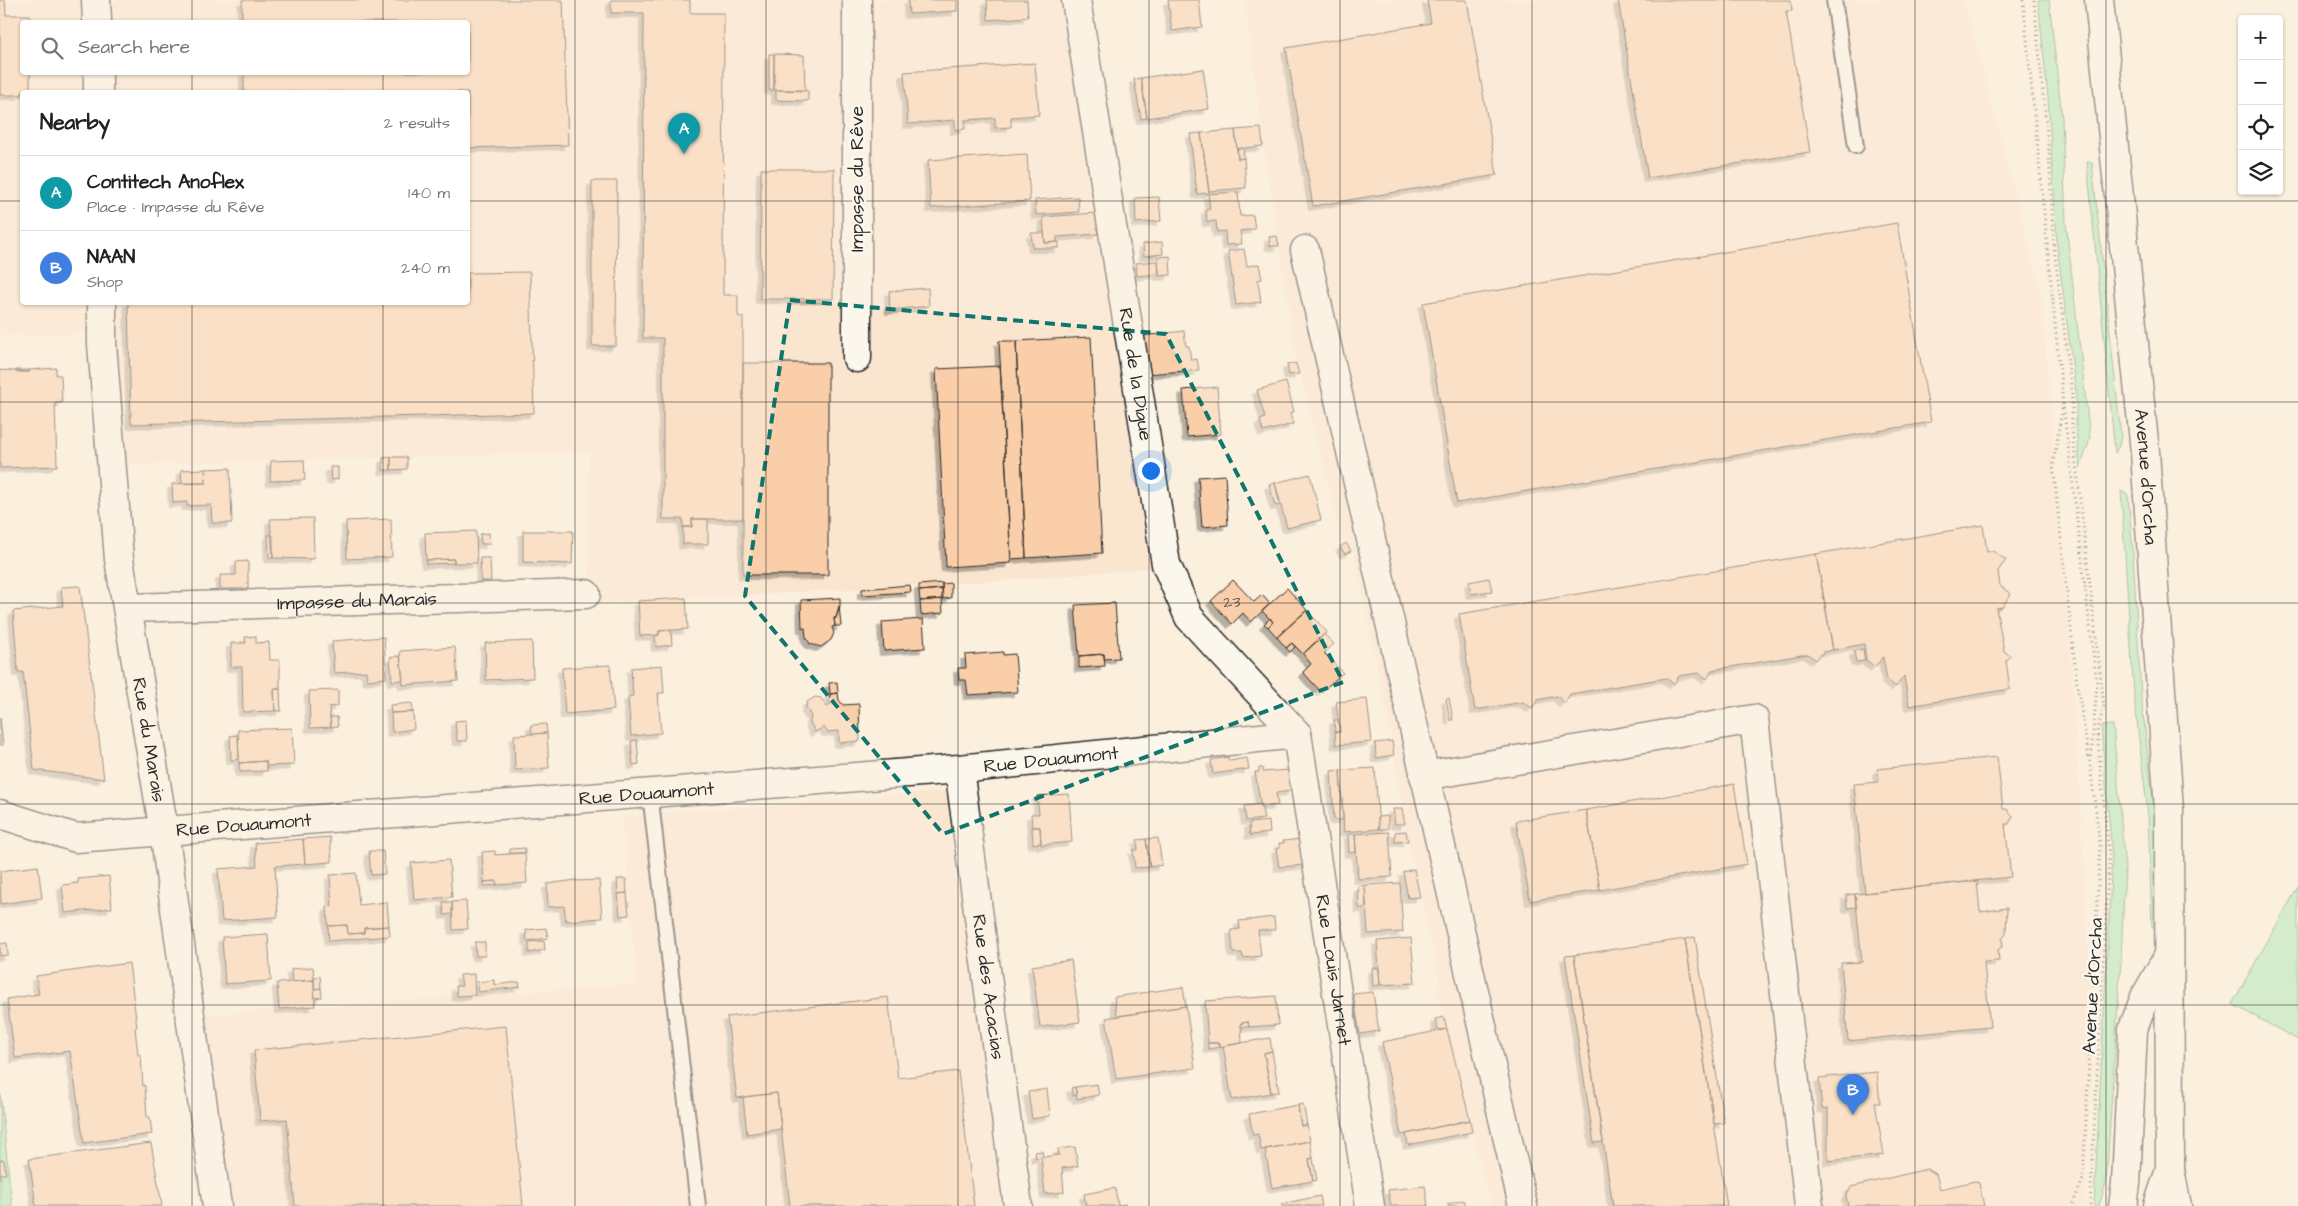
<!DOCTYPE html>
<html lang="en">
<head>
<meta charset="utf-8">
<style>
  :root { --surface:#fff; --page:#f6f6f6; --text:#202124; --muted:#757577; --line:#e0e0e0; --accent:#0b8043 }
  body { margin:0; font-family:"Architects Daughter",sans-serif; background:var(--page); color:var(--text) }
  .controls { position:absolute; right:15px; top:15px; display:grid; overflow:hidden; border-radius:5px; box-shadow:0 1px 4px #0004 }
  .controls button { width:45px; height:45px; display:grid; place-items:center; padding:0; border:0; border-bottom:1px solid var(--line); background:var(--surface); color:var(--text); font:25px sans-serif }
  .you { position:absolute; left:1150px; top:470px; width:18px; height:18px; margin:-12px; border:4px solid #fff; border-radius:50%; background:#1a73e8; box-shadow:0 0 0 8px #1a73e833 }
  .badge { display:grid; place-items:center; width:32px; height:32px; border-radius:50%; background:var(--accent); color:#fff; font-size:16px; font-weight:700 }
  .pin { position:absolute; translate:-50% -41px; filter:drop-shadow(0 1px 2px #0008) }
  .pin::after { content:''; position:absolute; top:26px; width:18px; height:15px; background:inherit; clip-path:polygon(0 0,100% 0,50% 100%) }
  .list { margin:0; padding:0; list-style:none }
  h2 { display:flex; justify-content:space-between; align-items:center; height:65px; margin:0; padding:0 20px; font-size:21px }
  h2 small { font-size:16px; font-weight:400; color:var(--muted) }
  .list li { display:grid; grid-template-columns:32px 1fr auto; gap:15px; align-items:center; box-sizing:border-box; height:75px; padding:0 20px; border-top:1px solid var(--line) }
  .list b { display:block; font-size:19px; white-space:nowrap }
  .list p { margin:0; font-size:16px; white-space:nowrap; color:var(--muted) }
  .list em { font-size:16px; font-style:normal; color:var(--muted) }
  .icon { flex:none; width:28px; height:28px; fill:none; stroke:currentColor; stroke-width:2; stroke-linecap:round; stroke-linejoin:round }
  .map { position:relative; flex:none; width:2298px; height:1206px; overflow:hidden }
  .search { position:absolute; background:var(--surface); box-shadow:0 1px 4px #0004; left:20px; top:20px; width:450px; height:55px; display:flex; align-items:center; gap:12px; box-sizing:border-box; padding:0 18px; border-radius:5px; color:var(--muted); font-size:19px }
  .panel { position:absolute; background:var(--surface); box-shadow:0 1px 4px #0004; left:20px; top:90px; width:450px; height:215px; border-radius:5px }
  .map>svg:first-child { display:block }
  .built { fill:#fae5ce; fill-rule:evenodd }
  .green { fill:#a4e8b3; stroke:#688a6f }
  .building { fill:#f9cea8; stroke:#2b2b2b; filter:url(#shadow) }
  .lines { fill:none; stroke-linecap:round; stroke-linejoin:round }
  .service-casing { stroke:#2b2b2b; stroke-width:18 }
  .minor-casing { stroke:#2b2b2b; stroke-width:31 }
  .secondary-casing { stroke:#2b2b2b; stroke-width:31 }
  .path { stroke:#2b2b2b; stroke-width:3; stroke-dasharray:1 4; stroke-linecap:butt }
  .service { stroke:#fbf7ec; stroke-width:14 }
  .minor { stroke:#fbf7ec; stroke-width:28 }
  .secondary { stroke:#fbf7ec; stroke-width:28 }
  .marked { fill:none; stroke:#0f766e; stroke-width:4; stroke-dasharray:10 6; stroke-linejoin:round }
  .grid { fill:none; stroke:#2b2b2b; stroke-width:1; stroke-opacity:0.55 }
  .labels { text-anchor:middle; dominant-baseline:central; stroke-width:5; stroke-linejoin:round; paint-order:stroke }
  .number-label { font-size:16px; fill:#5e544a }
  .street-label { font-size:19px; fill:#2b2b2b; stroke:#fbf7ec }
</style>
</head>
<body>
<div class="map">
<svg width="2298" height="1206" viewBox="0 0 2298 1206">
  <defs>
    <filter id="shadow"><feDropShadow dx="-4.5" dy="4.5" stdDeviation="0" flood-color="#0004"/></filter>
  </defs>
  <rect width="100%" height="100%" fill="#fbefde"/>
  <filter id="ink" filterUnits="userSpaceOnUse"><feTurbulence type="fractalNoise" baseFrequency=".02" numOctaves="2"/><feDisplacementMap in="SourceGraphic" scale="10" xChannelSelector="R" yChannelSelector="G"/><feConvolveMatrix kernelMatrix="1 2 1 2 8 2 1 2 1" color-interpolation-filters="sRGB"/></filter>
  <g filter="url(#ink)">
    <path class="built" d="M0 0H1075L1162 567 1009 580 589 604V452L108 465 103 333 0 336ZM22 22H468V72H22ZM22 92H468V302H22Z
      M1245 0H1964L2041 293 2075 714 2093 1030 2085 1206H1491L1436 987 1441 986 1406 831 1392 740 1355 554 1340 531 1297 361 1261 128Z
      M949 791 1001 1206H231L205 1015 637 984 622 817Z"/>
    <path class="green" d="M2038 0H2049L2062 118 2066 223 2090 439 2080 468 2076 428V393L2057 245 2048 97Z
      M2087 162 2092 163 2121 436 2119 446 2115 453Z
      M2121 491 2128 495 2133 553 2141 696 2155 816 2158 927H2152L2148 815 2134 696Z
      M2113 725 2125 868 2121 960 2106 1183 2099 1206H2094L2112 856 2101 726Z
      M2298 887V1040L2232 1004Z
      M0 1093 12 1206H0Z"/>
    <path class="building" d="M0 0H5L6 15H30V22H22V72H30V92H22V95H0Z
      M242 0H563L568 145 468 148V92H244V72H468V22H242Z
      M611 0H690V13H724L723 295H738V316L743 317V519H692V527H683V519H663V338H643L644 13H611Z
      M908 0H957V11L909 14Z
      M987 0H1027L1028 17 988 20Z
      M1168 0H1199L1202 27 1172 31Z
      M1427 0H1467L1497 175 1313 206 1286 48 1431 23Z
      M1618 0H1791L1792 11H1786L1810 152 1648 178Z
      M769 54H774V90H769Z
      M774 54 804 55 805 90H774Z
      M1035 63 1039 115 1011 117V127L995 128V118L965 120V129L955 130V120L908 124 904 72Z
      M1203 69 1209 109 1147 118 1141 78Z
      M1141 78 1147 118 1141 119 1134 79Z
      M776 90 808 91V101L776 100Z
      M1261 128 1263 146 1237 149 1235 130Z
      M1235 130 1238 159 1244 158 1246 188 1209 191 1201 133Z
      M1201 133 1209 193 1197 194 1190 134Z
      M1243 148 1244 158 1238 159 1237 149Z
      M1027 154 1030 201 931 208 928 160Z
      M761 169H834L833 299H760Z
      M592 181H617L616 346H592Z
      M1238 192 1240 216 1253 215 1255 229 1240 231 1242 244 1226 245 1225 231 1217 232 1216 221 1207 222 1206 210 1210 209 1208 194Z
      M1078 197 1079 212 1036 215 1035 200Z
      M1159 197 1161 221 1136 223 1135 198Z
      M1096 213 1098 234 1057 237V242L1045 243 1043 217Z
      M1897 223 1931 422 1457 503 1423 303Z
      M1031 233H1044L1045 243 1059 242V248H1033Z
      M1277 236 1279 246H1270L1269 237Z
      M1162 242 1163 254 1144 256 1143 244Z
      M1244 249 1247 266 1259 264 1262 279 1258 280 1261 302 1236 305 1228 251Z
      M1170 256 1171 275 1159 276 1158 257Z
      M1156 261 1158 263 1159 272 1157 274 1137 276 1136 263Z
      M530 272 534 413 131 424 128 302H468V273Z
      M928 288 929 306 890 310 889 291Z
      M1184 331 1186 346H1189L1191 360 1197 359 1199 370 1146 374 1141 336Z
      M1091 337 1102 553 1026 558 1016 341Z
      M999 341H1016L1026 558 1011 559Z
      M743 363H828V575H743Z
      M1296 363 1299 374 1289 375 1287 365Z
      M1000 366 1011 563 946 567 936 369Z
      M56 368V375H61L62 403H55L57 466 0 468V370L29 372V370Z
      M16 370H29V372H16Z
      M1286 382 1294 412 1290 413 1293 424 1263 432 1260 420 1265 418 1257 390Z
      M1217 387 1221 434 1187 437 1183 390Z
      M391 457V470H383V458Z
      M391 457H407V469L391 470Z
      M304 460 305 480 270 481 271 461Z
      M330 467H338V479L331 480Z
      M230 468 232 523H212L211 505 187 506V502L173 503 172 484 206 483 205 469Z
      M205 469 206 483H182L181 470Z
      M1310 474 1321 520 1287 528 1275 483Z
      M1225 475 1228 525 1202 527 1198 477Z
      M1275 483 1280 505 1275 506 1269 484Z
      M313 518 314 559 273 558 270 519Z
      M391 519 392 557 347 559 346 521Z
      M692 519H708V544H683V527H692Z
      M1983 525 1987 552 1993 551 2006 560 1998 571 2000 586 2011 594 2002 607 1996 608 2004 651 2011 656 2006 661 2010 689 1909 706 1904 676 1896 687 1887 680 1883 657 1875 667 1866 660 1864 644 1833 650 1816 554Z
      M476 531 477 563H454V559L426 560 425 533Z
      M523 531H573L572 564 523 562Z
      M489 533 490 544H481L480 534Z
      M268 535H273V558H269Z
      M1346 543 1351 551 1345 554 1340 547Z
      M1816 554 1833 650 1823 652 1816 660 1808 654 1712 670 1707 679 1699 673 1679 676 1674 684 1666 678 1570 694 1565 703 1557 696 1538 700 1532 708 1523 702 1475 710 1459 614Z
      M480 558H490L491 581H481Z
      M454 559V563L426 564V560Z
      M248 561V589H220V575H236V562Z
      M1489 578 1492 591 1471 594 1469 582Z
      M1233 580 1254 602 1262 595 1270 604 1251 622 1243 613 1232 624 1211 601Z
      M942 583V589L919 591V585Z
      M951 583V598L943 599 942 584Z
      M910 585 911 592 862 595V589Z
      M80 586 104 779 34 770 23 672H18L13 611 63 606 61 587Z
      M1287 588 1307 610 1277 637 1268 627 1273 622 1262 611Z
      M942 589V599L920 601 919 591Z
      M686 598 688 629 659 631V635L640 636 638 601Z
      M840 598V606L836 618H834L835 626 832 627 834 633 831 640 821 647 810 644 806 637 805 628H802L801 600Z
      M942 599 943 613 921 615 920 601Z
      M1115 603 1119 658 1104 659V654L1079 656 1075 605Z
      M839 606 841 626H835L834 618H836Z
      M1307 610 1327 632 1303 654 1292 643 1286 648 1277 637Z
      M1270 618 1273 622 1268 627 1264 624Z
      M923 619 925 648 884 651 882 622Z
      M671 630 672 645 656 647 655 636 659 635V631Z
      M1324 634 1334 644 1324 653 1343 673 1321 692 1303 672 1311 664 1303 654Z
      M256 636V643L269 642 270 660H280V689H274L275 711 243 712 242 667H231V643H246L245 637Z
      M384 637 386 678 367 680 366 671 334 673 332 641Z
      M532 641 533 678 486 680 485 643Z
      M1292 643 1295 647 1290 652 1286 648Z
      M455 647 458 681 403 685 400 651Z
      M1863 649 1865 661 1856 662 1854 651Z
      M1003 652V655L1015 654 1018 692 968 695 966 680H959L958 668H966L965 655Z
      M1104 654 1105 666 1079 668V656Z
      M400 656 403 680 392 681 390 658Z
      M610 665 614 710 565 714 562 668Z
      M662 665 664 693H658L661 733 631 736 628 697 633 696 631 668Z
      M837 682 838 693 830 694 829 683Z
      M274 689H280L281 711H275Z
      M338 690V706L329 707 331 727 310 728 309 691Z
      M838 693 839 700 843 705 859 704 860 741 839 743V731L827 732 824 727 815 732 810 722 811 716 806 708 807 702 815 697 821 698 827 707 831 704 829 701 830 694Z
      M1449 698 1453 720H1450L1446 699Z
      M1367 699 1372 742 1336 745 1335 732H1340L1336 702Z
      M412 703 413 712 391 713 390 705Z
      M413 712 414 729 392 732 391 713Z
      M330 717H337L338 726 331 727Z
      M0 718 3 745H0Z
      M466 720 467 741H457L455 721Z
      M1334 720H1338L1340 732H1335Z
      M546 724 547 733 532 734 531 725Z
      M292 728 294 765 266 766V761L239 763 238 730Z
      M547 733 549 768 515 770 514 735Z
      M238 735 239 759 231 760 230 736Z
      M637 740 639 764 633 765 631 741Z
      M1392 741 1394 755 1376 758 1375 743Z
      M1228 757 1229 761 1247 758 1249 769 1213 774 1211 760Z
      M1997 757 2003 809H2007L2013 816 2009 824H2005L2011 877 1865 893 1854 784 1878 782 1877 769Z
      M266 761 267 771 240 772 239 763Z
      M1259 768H1263V772L1289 770 1292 791 1276 793 1278 805 1261 807 1255 772H1259Z
      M1375 768 1379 829 1344 832 1340 770Z
      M1340 770 1343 820H1334L1331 771Z
      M1734 784 1747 864 1600 890 1586 810Z
      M1069 794 1072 842 1041 845 1040 827H1032L1031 814H1039L1037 796Z
      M1261 804 1264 819 1246 821 1244 806Z
      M1393 809H1402L1405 824H1395Z
      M1586 810 1600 890 1530 901 1516 821Z
      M1388 816V829H1379L1378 817Z
      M1269 821 1270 833 1250 835 1249 823Z
      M1032 827H1040L1041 843 1033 844Z
      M1406 831 1408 841 1395 842V832Z
      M1389 832 1392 877 1358 879 1355 834Z
      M1348 834H1355L1356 852 1349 853Z
      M330 837 332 862 305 864 303 839Z
      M1158 838 1162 865 1150 867 1146 839Z
      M303 839 305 864 275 866 278 917 222 921 218 869 257 866 255 843Z
      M1146 839 1150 867 1135 868 1133 850H1138L1137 840Z
      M1301 839 1306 865 1279 867 1276 849 1280 848 1279 843H1284L1283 841Z
      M525 848V853H510V849Z
      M369 851H383L385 874 371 875Z
      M495 851V855L525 853 527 883 497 885 496 881 484 882 482 852Z
      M449 860 452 897 414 900 411 863Z
      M38 866 42 898 1 904 0 871Z
      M1414 869 1420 897 1408 898 1403 872Z
      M356 873 359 905 387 902 389 926 364 928V933L348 934 347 925 328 926 327 907 332 906 330 875Z
      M109 876 112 908 65 913 62 885 78 883V879Z
      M617 879H626L627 893 618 894Z
      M576 880V881L599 880 602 918 566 921 564 906 548 907 547 884Z
      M496 881 497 885 484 886V882Z
      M1977 881 1980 912 2007 908 2006 934 2002 939 2003 946 1998 950 1999 961 1984 962 1990 1027 1848 1041 1841 963 1862 962 1855 894Z
      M1400 883 1403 932 1368 934 1365 885Z
      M1365 885 1366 908H1359L1358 886Z
      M627 893 629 915 620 916 618 894Z
      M1855 894 1856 907 1847 908 1846 895Z
      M466 901 468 929 453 930 452 902Z
      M443 902H452V914L444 915Z
      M1274 917 1275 930H1258L1261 956 1243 958 1242 953H1233L1231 930 1240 929 1239 921Z
      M347 925 348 934 364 933V928L389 926 390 936 329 941 328 926Z
      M546 928 548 938 527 941 526 930Z
      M268 934 271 981 225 984 222 937Z
      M1695 937 1724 1123 1714 1124 1685 939Z
      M1411 938 1415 983 1380 985 1377 941Z
      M1685 939 1727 1206H1613L1574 955Z
      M544 941 545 950 529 953V942Z
      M475 942H485V956H476Z
      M7 943 8 955 0 956V944Z
      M1574 955 1603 1142 1594 1143 1565 956Z
      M1071 960 1080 1022 1040 1027 1032 966Z
      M129 963 137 1027 135 1028 138 1055H141L143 1086H145L147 1117H150L152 1134 84 1143 70 1051 15 1058 7 999 39 994 36 976Z
      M313 967 314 980 292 982 291 969Z
      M1372 968H1379L1380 985 1373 986Z
      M474 974 475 995 457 996 456 986H462L460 975Z
      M320 976 321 988 314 989V977Z
      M314 980 315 1006 279 1009 277 983Z
      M494 980V985L519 982 520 987 478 992 477 982Z
      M1183 987 1186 1006 1117 1016 1114 997Z
      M321 988 322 997 315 998 314 989Z
      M1373 992 1379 1031 1360 1034 1353 994Z
      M1276 996 1278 1025 1249 1027 1248 1022 1241 1023 1242 1043 1220 1047V1043H1208L1205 1001Z
      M888 997 898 1078 958 1071 974 1206H790L777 1093 737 1098 727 1017Z
      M1186 1006 1195 1068 1116 1079 1106 1018Z
      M1444 1017 1447 1029 1438 1030 1435 1019Z
      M1248 1022 1249 1027H1241V1023Z
      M506 1026 523 1206H295L287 1119 260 1121 254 1050Z
      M1447 1029 1470 1120 1401 1135 1382 1042Z
      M1270 1038 1272 1051 1264 1053 1271 1093 1232 1100 1223 1046Z
      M1208 1043H1220V1047L1208 1049Z
      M1272 1051 1279 1092 1271 1093 1264 1053Z
      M1877 1072 1880 1103H1875L1884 1155 1828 1161V1108L1822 1109 1819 1078Z
      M1097 1084 1099 1095 1077 1099 1075 1087Z
      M1075 1087 1077 1095 1073 1096 1071 1088Z
      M1047 1089 1050 1116 1032 1119 1028 1092Z
      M777 1093 781 1129 747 1134 743 1097Z
      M1303 1104 1307 1125 1301 1126 1298 1105Z
      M1298 1105 1301 1126 1307 1125 1310 1141 1261 1150 1258 1134 1253 1135 1249 1114Z
      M1470 1120 1472 1132 1408 1145 1406 1134Z
      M1310 1141 1313 1158 1309 1159 1313 1181 1272 1188 1265 1149Z
      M151 1143 162 1206H36L29 1159Z
      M1075 1147 1078 1166 1062 1168 1064 1192 1045 1194 1041 1157 1036 1158 1035 1152 1042 1151 1043 1157 1059 1155 1058 1149Z
      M1313 1158 1317 1180 1313 1181 1309 1159Z
      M0 1160H4L6 1174H0Z
      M1927 1169 1936 1174 1940 1189 1975 1181 1979 1183 1984 1206H1848L1846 1196 1851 1187Z
      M1425 1186 1428 1206H1391L1388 1190Z
      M1115 1188 1118 1205 1126 1204V1206H1086L1084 1194Z
      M1320 1196 1322 1206H1282L1281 1204Z
      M1464 1200 1466 1206H1448V1204Z"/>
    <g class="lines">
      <defs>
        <path id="service" d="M1834 0 1856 146
          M650 793 698 1206"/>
        <g id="minor">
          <path d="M96 0 97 22"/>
          <path id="s1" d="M1076 0 1166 564 1189 617 1297 734"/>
          <path d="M98 72V92"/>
          <path d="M1305 250 1523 1206"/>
          <path id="s2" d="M102 302V344L119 559 164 831 217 1206"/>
          <path d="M857 358V0"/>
          <path id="s3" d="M128 608 586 594"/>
          <path id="s4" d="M1297 734 1370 1206"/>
          <path id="s5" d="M959 769 1018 1206"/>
          <path d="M1424 776 1754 719 1809 1206"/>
          <path id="s6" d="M0 814 76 838 959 769 1297 734"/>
          <path d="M2158 1206 2170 1170"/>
        </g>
        <g id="secondary">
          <path id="s7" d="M2099 0 2145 452 2169 810 2170 1170 2177 1206"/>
          <path d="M2123 1206 2126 1184 2133 1029 2145 997 2168 957"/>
        </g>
      </defs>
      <use href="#service" class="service-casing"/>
      <use href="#minor" class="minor-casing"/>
      <use href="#secondary" class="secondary-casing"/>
      <path class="path" d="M2023 0 2063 404 2097 684 2091 758
        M2034 0 2049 154 2054 247 2072 394V429L2104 706 2097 732 2109 856 2090 1206
        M2063 404 2053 465 2077 684 2090 764 2100 845 2083 1179 2072 1206"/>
      <use href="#service" class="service"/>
      <use href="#minor" class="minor"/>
      <use href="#secondary" class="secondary"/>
    </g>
  </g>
  <path d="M0 0H2298V1206H0ZM790 300 1166 334 1343 682 943 834 745 596Z" fill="#fbefde" fill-opacity=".55" fill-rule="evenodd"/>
  <path class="marked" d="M790 300 1166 334 1343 682 943 834 745 596Z"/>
  <path class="grid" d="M192 0V22M383 0V22M575 0V1206M766 0V1206M958 0V1206M1149 0V1206M1340 0V1206M1532 0V1206M1724 0V1206M1915 0V1206M2106 0V1206M192 72V92M383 72V92M0 201H22M468 201H2298M192 302V1206M383 302V1206M0 402H2298M0 603H2298M0 804H2298M0 1005H2298"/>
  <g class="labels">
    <g class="number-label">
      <text x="1232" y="602">23</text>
    </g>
    <g class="street-label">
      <text transform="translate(857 179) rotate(-90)">Impasse du Rêve</text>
      <text stroke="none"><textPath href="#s1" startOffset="379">Rue de la Digue</textPath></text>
      <text stroke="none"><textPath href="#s7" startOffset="479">Avenue d'Orcha</textPath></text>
      <text stroke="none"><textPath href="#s3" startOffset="229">Impasse du Marais</textPath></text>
      <text stroke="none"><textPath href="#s2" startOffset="441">Rue du Marais</textPath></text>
      <text stroke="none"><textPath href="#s6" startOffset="1058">Rue Douaumont</textPath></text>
      <text stroke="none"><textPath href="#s6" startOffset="652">Rue Douaumont</textPath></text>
      <text stroke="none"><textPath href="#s6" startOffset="248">Rue Douaumont</textPath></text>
      <text stroke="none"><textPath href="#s4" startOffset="239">Rue Louis Jarnet</textPath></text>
      <text transform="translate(2093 986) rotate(-87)">Avenue d'Orcha</text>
      <text stroke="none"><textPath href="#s5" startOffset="220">Rue des Acacias</textPath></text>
    </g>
  </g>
</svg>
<div class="controls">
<button>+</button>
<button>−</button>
<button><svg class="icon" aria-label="locate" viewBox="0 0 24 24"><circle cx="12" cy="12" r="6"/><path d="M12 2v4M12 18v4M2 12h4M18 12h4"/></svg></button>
<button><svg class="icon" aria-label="layers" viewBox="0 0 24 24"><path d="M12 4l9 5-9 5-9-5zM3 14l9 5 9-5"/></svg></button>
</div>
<div class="you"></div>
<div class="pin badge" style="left:684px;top:154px;background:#0f9aa8">A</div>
<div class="pin badge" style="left:1853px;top:1115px;background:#3f7fe0">B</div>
<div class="search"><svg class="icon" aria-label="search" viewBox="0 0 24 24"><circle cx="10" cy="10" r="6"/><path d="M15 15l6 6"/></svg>Search here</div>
<section class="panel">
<h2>Nearby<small>2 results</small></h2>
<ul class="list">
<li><span class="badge" style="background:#0f9aa8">A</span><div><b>Contitech Anoflex</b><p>Place · Impasse du Rêve</p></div><em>140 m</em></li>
<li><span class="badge" style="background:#3f7fe0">B</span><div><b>NAAN</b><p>Shop</p></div><em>240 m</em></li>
</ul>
</section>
</div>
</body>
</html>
